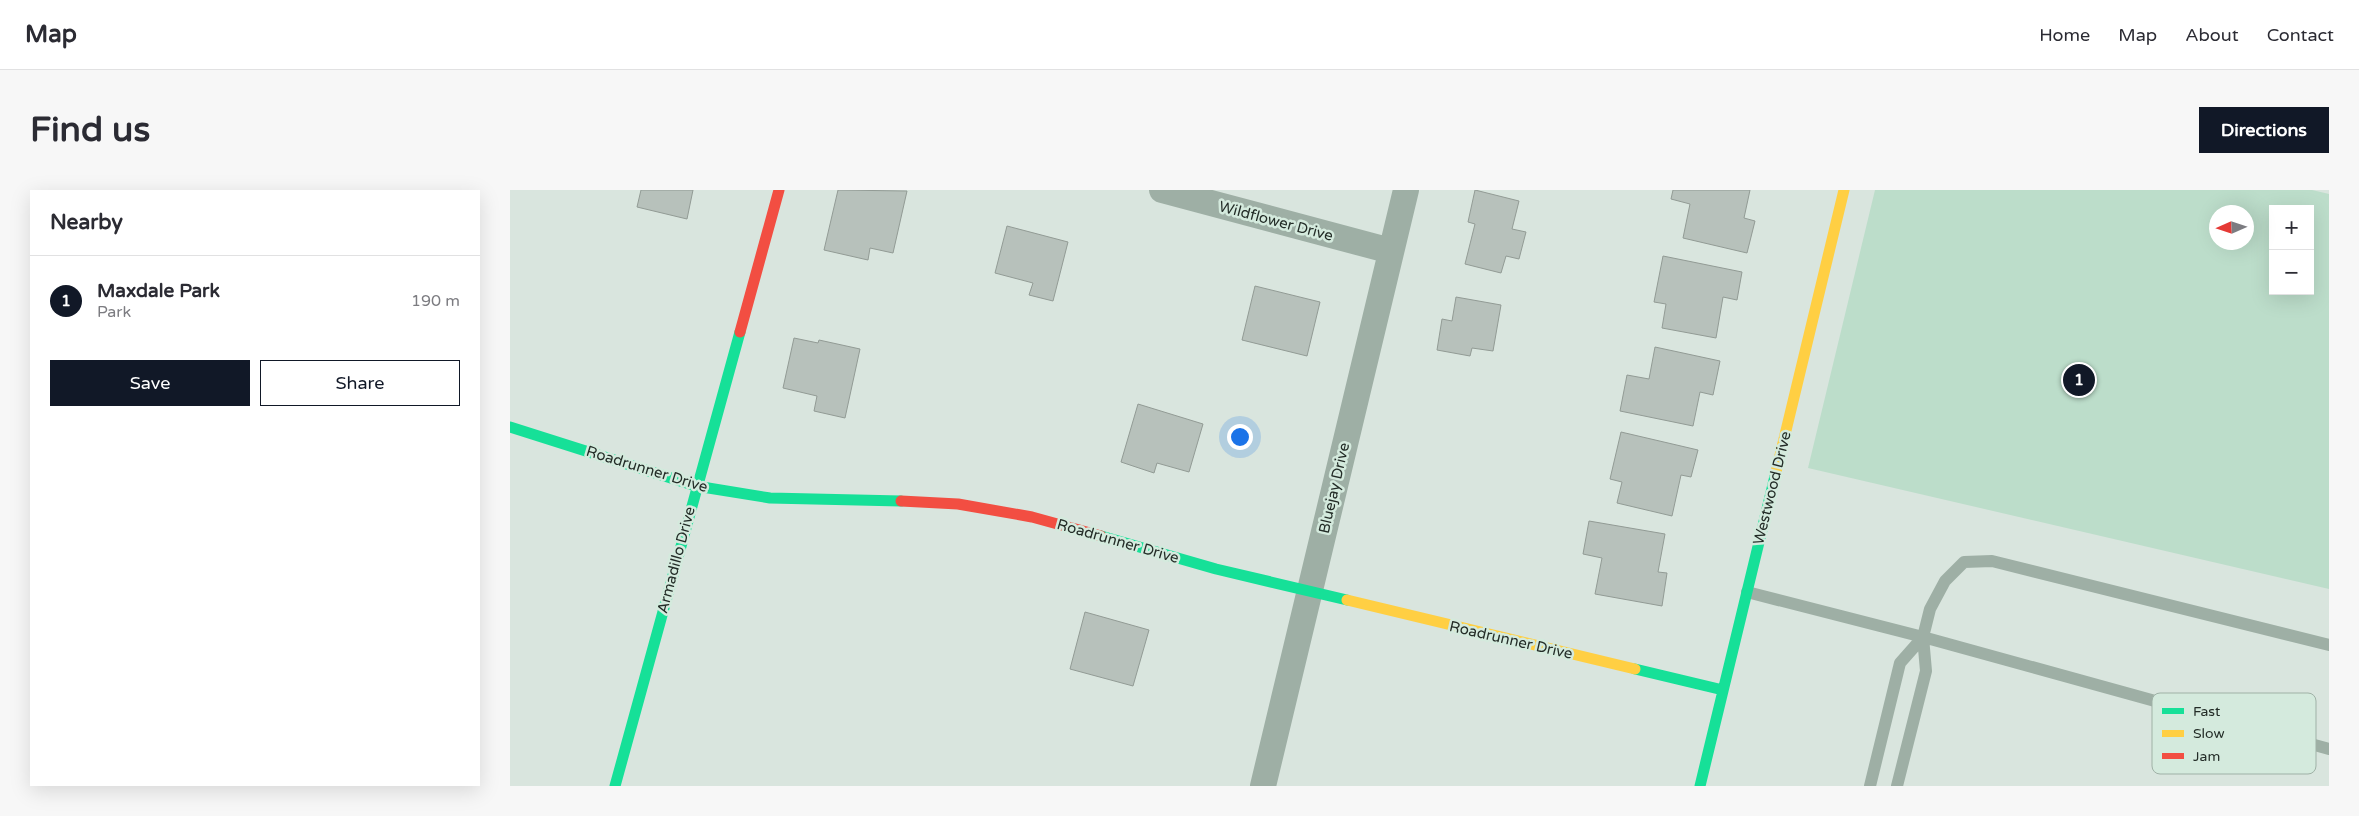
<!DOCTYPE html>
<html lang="en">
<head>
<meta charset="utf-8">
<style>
  :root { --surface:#fff; --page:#f7f7f7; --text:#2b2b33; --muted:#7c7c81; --line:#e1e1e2; --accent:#111827 }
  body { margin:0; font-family:"Varela Round",sans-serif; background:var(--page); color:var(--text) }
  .controls { position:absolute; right:15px; top:15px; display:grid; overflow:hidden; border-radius:0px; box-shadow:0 5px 20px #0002 }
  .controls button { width:45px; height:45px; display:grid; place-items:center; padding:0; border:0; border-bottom:1px solid var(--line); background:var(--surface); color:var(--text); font:25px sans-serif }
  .compass { position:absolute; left:1699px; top:15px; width:45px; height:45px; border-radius:50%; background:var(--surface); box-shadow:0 5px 20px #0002; rotate:267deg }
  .you { position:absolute; left:729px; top:246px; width:18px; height:18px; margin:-12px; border:4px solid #fff; border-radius:50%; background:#1a73e8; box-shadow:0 0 0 8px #1a73e833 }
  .badge { display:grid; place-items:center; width:32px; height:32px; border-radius:50%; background:var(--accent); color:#fff; font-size:16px; font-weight:700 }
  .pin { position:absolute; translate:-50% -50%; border:2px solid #fff; box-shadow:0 1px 5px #0006 }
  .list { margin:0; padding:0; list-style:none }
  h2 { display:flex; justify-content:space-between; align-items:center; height:65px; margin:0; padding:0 20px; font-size:21px }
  h2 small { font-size:16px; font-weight:400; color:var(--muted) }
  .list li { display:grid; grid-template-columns:32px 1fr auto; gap:15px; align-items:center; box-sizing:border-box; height:90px; padding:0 20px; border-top:1px solid var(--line) }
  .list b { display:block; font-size:19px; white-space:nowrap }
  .list p { margin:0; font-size:16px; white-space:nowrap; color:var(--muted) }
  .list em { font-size:16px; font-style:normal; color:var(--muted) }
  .actions { display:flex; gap:10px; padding:15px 20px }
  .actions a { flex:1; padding:11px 0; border:1px solid var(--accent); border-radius:0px; text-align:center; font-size:18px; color:var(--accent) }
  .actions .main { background:var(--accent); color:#fff }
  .map { position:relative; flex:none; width:1819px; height:596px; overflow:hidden; border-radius:0px }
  header { display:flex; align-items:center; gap:30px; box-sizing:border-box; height:70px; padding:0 25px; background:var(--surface); border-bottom:1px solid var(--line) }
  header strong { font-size:24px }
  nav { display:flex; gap:28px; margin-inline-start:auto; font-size:18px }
  .intro { display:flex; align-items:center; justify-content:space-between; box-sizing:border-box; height:120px; padding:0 30px }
  h1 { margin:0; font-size:35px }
  .button { padding:12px 22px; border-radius:0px; background:var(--accent); color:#fff; font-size:18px; font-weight:700 }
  main { display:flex; gap:30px; padding:0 30px }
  aside { flex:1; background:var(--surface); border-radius:0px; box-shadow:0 5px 20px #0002 }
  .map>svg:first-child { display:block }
  .green { fill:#bcddca; fill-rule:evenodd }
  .building { fill:#b7c1bb; stroke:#929b95 }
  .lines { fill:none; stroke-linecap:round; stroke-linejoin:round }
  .lane { stroke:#9eafa5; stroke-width:12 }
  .street { stroke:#9eafa5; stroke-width:26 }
  .fast { stroke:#16e098; stroke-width:11 }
  .slow { stroke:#ffcf43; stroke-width:11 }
  .jam { stroke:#f24e42; stroke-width:11 }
  .labels { text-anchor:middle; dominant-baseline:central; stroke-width:5; stroke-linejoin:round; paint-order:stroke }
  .street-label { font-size:15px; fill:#232c27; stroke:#d4eadd }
  .key { fill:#d4eadd; stroke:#9fb1a6; stroke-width:1 }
  .key-label { font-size:14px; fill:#232c27 }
</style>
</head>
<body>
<header>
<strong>Map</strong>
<nav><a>Home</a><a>Map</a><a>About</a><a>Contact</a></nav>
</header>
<div class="intro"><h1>Find us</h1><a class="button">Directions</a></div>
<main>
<aside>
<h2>Nearby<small></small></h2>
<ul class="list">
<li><span class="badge">1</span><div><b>Maxdale Park</b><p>Park</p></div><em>190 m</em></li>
</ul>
<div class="actions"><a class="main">Save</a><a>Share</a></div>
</aside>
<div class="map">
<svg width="1819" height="596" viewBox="0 0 1819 596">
  <rect width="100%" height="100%" fill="#d9e5de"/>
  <path class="green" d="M1365 0H1802L1819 4V399L1298 278ZM1763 19H1800V101H1763ZM1736 22V52H1706V22Z"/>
  <path class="building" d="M131 0H183L177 29 127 17Z
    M328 0 397 1 383 63 360 58 358 70 314 60Z
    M965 0 1009 11 1002 39 1016 42 1009 69 996 66 991 83 955 74 965 34 958 32Z
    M1163 0H1240L1234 28 1245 31 1237 63 1173 48 1180 14 1161 9Z
    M497 36 558 52 543 111 519 105 523 93 485 83Z
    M1153 66 1232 82 1227 110 1213 107 1206 148 1152 138 1156 114 1144 112Z
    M745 96 810 112 797 166 732 150Z
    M946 107 991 115 983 161 962 158 960 166 927 160 932 129 942 131Z
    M284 148 308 153 309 150 350 159 335 228 304 221 307 206 273 198Z
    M1145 157 1210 171 1203 205 1190 202 1183 236 1110 221 1117 185 1139 189Z
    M628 214 693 234 679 282 647 273 644 283 611 272Z
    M1111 242 1188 260 1181 287 1171 285 1162 326 1107 313 1112 292 1100 289Z
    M1079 331 1155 344 1148 382 1157 383 1152 416 1085 404 1092 368 1073 364Z
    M575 422 639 440 623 496 560 479Z"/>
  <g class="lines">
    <path class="lane" d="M1237 402 1413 447 1819 559
      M1360 596 1390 473 1413 447
      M1387 596 1416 481 1413 447 1420 419 1435 391 1454 372 1482 371 1819 455"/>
    <path class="street" d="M652 0 881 61
      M753 596 896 0"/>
    <path class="fast" d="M0 237 186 296 260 308 391 311
      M591 346 706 379 837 410
      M1125 479 1213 500
      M105 596 230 142
      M1190 596 1266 282"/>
    <path class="slow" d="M1266 282 1334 0
      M837 410 1125 479"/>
    <path class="jam" d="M230 142 269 0
      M391 311 448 314 522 327 591 346"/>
  </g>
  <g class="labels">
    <g class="street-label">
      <text transform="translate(766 31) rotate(15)">Wildflower Drive</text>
      <text transform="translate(137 279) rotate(17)">Roadrunner Drive</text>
      <text transform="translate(824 298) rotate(-77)">Bluejay Drive</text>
      <text transform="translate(1262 298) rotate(-76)">Westwood Drive</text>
      <text transform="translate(608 351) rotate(16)">Roadrunner Drive</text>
      <text transform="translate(166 370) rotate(-75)">Armadillo Drive</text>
      <text transform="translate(1001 450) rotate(13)">Roadrunner Drive</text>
    </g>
  </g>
  <rect x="1642" y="503" width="164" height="81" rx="8" class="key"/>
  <rect x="1652" y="518" width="22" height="6" fill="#16e098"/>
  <rect x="1652" y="540" width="22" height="7" fill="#ffcf43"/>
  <rect x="1652" y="563" width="22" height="6" fill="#f24e42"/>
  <g class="key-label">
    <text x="1683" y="526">Fast</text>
    <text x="1683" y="548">Slow</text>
    <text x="1683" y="571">Jam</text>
  </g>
</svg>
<div class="controls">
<button>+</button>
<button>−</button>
</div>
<svg class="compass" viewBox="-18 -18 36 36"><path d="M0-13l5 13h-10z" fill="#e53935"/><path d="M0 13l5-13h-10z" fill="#7c7c81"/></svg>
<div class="you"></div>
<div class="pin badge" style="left:1569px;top:190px">1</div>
</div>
</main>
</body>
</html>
